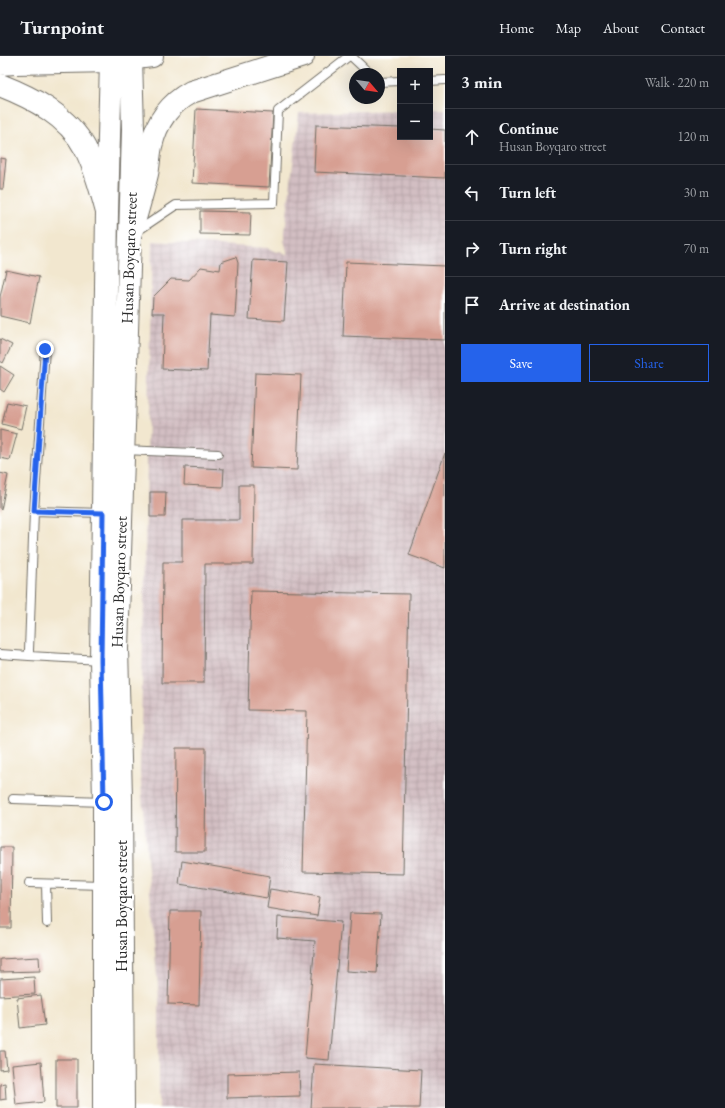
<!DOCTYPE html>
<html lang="en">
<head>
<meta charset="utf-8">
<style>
  :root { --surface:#171b24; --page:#242831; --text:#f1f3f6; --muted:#9ea1a6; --line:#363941; --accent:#2563eb }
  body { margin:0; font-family:"EB Garamond",serif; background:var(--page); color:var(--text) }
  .controls { position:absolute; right:12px; top:12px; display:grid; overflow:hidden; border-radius:0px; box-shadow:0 4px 16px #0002 }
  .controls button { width:36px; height:36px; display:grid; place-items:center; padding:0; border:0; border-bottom:1px solid var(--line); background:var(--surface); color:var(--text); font:20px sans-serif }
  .compass { position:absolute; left:349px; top:12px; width:36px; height:36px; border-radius:50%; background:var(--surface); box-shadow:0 4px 16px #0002; rotate:119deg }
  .stop { position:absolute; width:12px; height:12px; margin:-9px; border:3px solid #2563eb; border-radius:50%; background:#fff }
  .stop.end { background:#2563eb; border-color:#fff; box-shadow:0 1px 4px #0008 }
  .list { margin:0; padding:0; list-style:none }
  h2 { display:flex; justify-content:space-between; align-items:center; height:52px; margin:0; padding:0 16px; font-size:17px }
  h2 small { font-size:13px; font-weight:400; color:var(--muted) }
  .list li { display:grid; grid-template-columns:26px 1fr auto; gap:12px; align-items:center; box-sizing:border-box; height:56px; padding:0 16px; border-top:1px solid var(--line) }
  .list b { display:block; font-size:15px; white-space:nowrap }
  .list p { margin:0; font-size:13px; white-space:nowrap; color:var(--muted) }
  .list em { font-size:13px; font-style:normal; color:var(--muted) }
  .actions { display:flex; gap:8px; padding:12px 16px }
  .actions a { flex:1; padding:9px 0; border:1px solid var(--accent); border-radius:0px; text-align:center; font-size:14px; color:var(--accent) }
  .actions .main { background:var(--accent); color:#fff }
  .icon { flex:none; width:22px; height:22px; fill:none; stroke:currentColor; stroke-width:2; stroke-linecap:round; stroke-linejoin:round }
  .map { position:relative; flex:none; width:445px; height:1052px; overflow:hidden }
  header { display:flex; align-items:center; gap:24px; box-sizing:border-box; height:56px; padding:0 20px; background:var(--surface); border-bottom:1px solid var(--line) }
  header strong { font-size:19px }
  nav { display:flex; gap:22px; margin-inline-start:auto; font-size:14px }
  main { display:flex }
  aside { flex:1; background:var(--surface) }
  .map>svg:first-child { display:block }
  .industrial { fill:url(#industrial-grid) }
  .building { fill:#d79f92 }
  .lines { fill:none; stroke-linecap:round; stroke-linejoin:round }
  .service-casing { stroke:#716d64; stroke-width:10 }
  .secondary-casing { stroke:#716d64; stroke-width:24 }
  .trunk-casing { stroke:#716d64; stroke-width:24 }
  .service { stroke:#fff; stroke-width:8 }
  .secondary { stroke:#fff; stroke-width:22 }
  .trunk { stroke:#fff; stroke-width:22 }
  .route { stroke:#2563eb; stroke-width:5 }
  .labels { text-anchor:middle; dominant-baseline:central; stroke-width:4; stroke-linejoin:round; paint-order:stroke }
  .street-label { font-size:16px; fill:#2b2b2b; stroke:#fff }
</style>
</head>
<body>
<header>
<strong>Turnpoint</strong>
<nav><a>Home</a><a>Map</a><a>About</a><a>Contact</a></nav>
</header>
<main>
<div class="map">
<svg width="445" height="1052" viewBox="0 0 445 1052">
  <defs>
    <pattern id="industrial-grid" width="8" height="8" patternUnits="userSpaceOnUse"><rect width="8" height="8" fill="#d2bec2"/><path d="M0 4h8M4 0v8" fill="none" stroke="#b4a3a7"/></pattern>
  </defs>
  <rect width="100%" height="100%" fill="#fff"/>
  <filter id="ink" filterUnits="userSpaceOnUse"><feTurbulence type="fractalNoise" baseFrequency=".025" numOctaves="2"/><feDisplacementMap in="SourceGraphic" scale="8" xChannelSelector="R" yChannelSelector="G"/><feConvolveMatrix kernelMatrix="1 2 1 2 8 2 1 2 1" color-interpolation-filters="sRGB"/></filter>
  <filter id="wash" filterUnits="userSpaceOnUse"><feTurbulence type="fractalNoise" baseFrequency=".012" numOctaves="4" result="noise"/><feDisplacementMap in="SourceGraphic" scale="16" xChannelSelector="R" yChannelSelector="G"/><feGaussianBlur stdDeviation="0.9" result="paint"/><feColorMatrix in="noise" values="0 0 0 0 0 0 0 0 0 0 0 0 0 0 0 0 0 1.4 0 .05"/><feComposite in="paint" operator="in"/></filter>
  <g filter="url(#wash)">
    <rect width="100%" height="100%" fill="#f2e7cf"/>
    <path class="industrial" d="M430 53H445V1052H159V944L140 716 152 185 268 192 277 196 280 195 288 199 284 184 299 57 400 54V81H430Z"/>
    <g id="blocks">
      <path class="building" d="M196 53 273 57 269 131 192 127Z
        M316 69 400 72V81H430V73L445 74V122L314 116Z
        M0 102 6 103 3 133H0Z
        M200 155 251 156 250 179 200 178Z
        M236 201 238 207 235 261 210 259 207 315 162 313 164 257H152L153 241 171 223 189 224 201 211 220 214 221 206Z
        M253 204 288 206 284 265 249 263Z
        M346 206 445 210V284L343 280Z
        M6 214 39 221 30 267 0 260V241Z
        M0 283 12 289 3 307 0 305Z
        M0 310 14 319 4 336 0 333Z
        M255 317 301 319 297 414 251 412Z
        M7 346 26 350 21 373 2 368Z
        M0 374 17 378 10 404 0 402Z
        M445 397V512L409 499Z
        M185 411 224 413 223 431 184 429Z
        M0 417 8 419 1 454 0 453Z
        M239 429H254L253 508H205L204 627H162L163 506H182V464H239Z
        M150 436H166L165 461H150Z
        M251 535 409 538 403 818 303 816 307 655 248 654Z
        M176 692H206L205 796H175Z
        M0 791H12L11 872H0Z
        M182 805 270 820 267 842 179 828Z
        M270 833 320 841 317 860 267 852Z
        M170 855H201L199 949 168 948Z
        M350 857 381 858 377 917 346 915Z
        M278 861 341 866 329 1004 305 1002 315 885 277 882Z
        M39 901 40 915 0 916V903Z
        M34 921 35 938 0 940V923Z
        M41 939 45 969 20 972 17 942Z
        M0 995H5L7 1013 0 1014Z
        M56 1003H77V1052H56Z
        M41 1006 44 1046 16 1049 12 1009Z
        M314 1008 421 1014 419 1052H311Z
        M299 1016 300 1040 227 1042V1018Z
        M5 1027 6 1043 0 1044V1028Z"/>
    </g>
  </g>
  <g filter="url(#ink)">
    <use href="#blocks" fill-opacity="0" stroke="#716d64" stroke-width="1"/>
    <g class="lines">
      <defs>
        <path id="service" d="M351 0 370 18
          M430 25 445 24
          M379 26 400 25
          M136 176 176 149 274 147 278 55 349 0
          M124 394 218 398
          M34 455 45 293
          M0 598 29 600
          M101 604 29 600V594L34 455 102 457
          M13 743 103 746
          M29 827 103 829
          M46 828 47 867"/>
        <path id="secondary" d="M104 1052V746L101 604 107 156 111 5 112 0
          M123 1052 121 740 117 593 130 180 133 73 131 2 130 0"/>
        <path id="trunk" d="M0 8 15 7 111 5 152 0
          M0 29C33 42 68 60 85 92 95 112 101 134 107 156
          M130 180C136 159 142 139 147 118 149 109 149 99 151 90 157 65 169 48 191 36L303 0"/>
      </defs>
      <use href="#service" class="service-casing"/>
      <use href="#secondary" class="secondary-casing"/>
      <use href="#trunk" class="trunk-casing"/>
      <use href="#service" class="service"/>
      <use href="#secondary" class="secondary"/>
      <use href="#trunk" class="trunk"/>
    </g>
  </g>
  <g class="lines" filter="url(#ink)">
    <path class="route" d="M45 293 34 455 103 457 101 604 104 746"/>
  </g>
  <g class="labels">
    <g class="street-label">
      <text transform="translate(129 202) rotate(-88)">Husan Boyqaro street</text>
      <text transform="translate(119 526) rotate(-88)">Husan Boyqaro street</text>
      <text transform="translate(121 850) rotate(-90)">Husan Boyqaro street</text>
    </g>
  </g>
</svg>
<div class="controls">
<button>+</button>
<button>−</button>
</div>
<svg class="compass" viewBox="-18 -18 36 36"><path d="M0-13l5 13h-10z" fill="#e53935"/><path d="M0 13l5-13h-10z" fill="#9ea1a6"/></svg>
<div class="stop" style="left:104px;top:746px"></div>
<div class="stop end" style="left:45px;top:293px"></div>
</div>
<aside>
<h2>3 min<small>Walk · 220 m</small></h2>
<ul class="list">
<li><svg class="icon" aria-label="ahead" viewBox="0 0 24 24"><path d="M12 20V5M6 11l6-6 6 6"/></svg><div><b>Continue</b><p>Husan Boyqaro street</p></div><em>120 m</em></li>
<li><svg class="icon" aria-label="left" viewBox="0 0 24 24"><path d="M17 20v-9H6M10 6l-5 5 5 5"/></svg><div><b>Turn left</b></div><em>30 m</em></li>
<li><svg class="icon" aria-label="right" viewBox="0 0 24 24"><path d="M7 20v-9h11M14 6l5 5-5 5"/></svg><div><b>Turn right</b></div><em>70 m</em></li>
<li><svg class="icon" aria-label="arrive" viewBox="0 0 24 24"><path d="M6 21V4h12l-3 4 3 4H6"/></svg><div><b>Arrive at destination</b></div></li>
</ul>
<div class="actions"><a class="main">Save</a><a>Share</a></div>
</aside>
</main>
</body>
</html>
